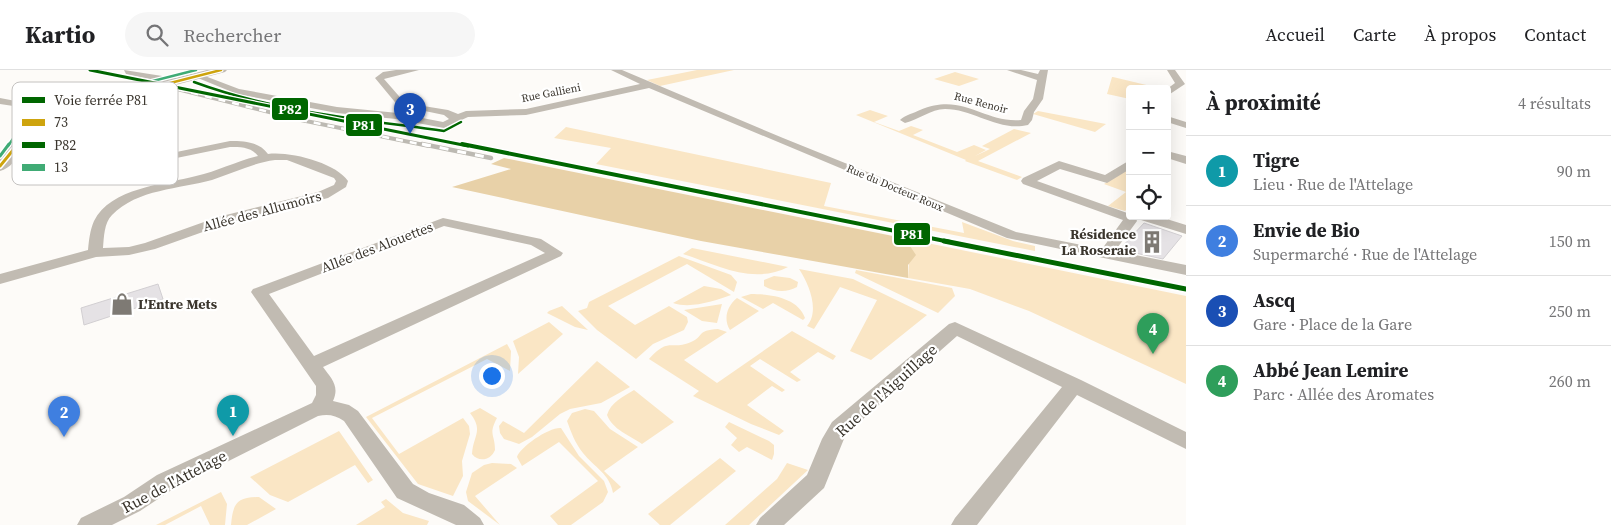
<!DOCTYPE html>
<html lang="fr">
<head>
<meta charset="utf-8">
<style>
  :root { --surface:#fff; --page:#f6f6f6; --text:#202124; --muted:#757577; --line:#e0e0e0; --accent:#2563eb }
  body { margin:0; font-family:"Source Serif 4",serif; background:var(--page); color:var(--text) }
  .controls { position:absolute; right:15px; top:15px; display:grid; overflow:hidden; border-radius:5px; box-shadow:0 5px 20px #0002 }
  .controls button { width:45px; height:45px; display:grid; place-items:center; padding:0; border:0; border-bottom:1px solid var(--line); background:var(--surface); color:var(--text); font:25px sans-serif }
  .you { position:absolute; left:491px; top:305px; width:18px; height:18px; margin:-12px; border:4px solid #fff; border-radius:50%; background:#1a73e8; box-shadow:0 0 0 8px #1a73e833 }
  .badge { display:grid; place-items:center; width:32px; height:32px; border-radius:50%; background:var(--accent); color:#fff; font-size:16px; font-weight:700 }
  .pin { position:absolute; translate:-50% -41px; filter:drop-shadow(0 1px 2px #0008) }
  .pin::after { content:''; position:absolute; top:26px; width:18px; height:15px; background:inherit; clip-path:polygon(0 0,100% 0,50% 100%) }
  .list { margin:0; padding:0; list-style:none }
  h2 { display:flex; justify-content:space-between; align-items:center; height:65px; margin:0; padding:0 20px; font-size:21px }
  h2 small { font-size:16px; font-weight:400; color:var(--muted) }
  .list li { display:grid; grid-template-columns:32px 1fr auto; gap:15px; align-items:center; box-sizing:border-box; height:70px; padding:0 20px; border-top:1px solid var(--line) }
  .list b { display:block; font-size:19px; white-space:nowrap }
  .list p { margin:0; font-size:16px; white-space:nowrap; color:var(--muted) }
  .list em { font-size:16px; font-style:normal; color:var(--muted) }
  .icon { flex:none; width:28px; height:28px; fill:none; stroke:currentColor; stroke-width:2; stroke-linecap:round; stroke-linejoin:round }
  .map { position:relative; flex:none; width:1186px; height:455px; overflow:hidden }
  header { display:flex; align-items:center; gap:30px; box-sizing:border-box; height:70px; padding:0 25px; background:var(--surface); border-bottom:1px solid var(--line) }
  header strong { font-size:24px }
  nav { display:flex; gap:28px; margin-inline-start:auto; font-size:18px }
  .search { width:350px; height:45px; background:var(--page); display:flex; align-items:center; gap:12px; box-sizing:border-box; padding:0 18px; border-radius:28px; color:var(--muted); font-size:19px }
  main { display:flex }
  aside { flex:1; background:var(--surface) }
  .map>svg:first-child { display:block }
  .green { fill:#fae6c5 }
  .forest { fill:#e8d1a8 }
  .building { fill:#e5e2e5; stroke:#d2cfd2 }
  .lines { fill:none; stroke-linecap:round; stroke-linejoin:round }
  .minor { fill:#c1bbb2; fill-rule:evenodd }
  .tertiary { fill:#c1bbb2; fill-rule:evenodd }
  .rail-far1-casing { stroke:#bcb9b2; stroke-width:4 }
  .rail-casing { stroke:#bcb9b2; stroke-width:4.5 }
  .rail-far1 { stroke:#fff; stroke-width:2.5; stroke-dasharray:7; stroke-linecap:butt }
  .rail { stroke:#fff; stroke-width:3; stroke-dasharray:9; stroke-linecap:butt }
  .bus-1-far1-casing { stroke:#fff; stroke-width:5 }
  .bus-1-casing { stroke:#fff; stroke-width:6 }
  .bus-2-casing { stroke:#fff; stroke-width:5 }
  .bus-3-far1-casing { stroke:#fff; stroke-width:5 }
  .bus-3-casing { stroke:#fff; stroke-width:6 }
  .bus-1-far1 { stroke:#cea40e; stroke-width:2.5 }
  .bus-1 { stroke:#cea40e; stroke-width:3 }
  .bus-2 { stroke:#060; stroke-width:2.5 }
  .bus-3-far1 { stroke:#40ab75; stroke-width:2.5 }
  .bus-3 { stroke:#40ab75; stroke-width:3 }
  .rail-1-far2-casing { stroke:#fff; stroke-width:5.5 }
  .rail-1-far1-casing { stroke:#fff; stroke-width:7 }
  .rail-1-casing { stroke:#fff; stroke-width:9 }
  .rail-1-far2 { stroke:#060; stroke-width:3 }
  .rail-1-far1 { stroke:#060; stroke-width:4 }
  .rail-1 { stroke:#060; stroke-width:5 }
  .labels { text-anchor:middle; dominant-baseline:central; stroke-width:4.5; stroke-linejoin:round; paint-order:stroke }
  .far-street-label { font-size:11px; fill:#3a352d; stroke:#fff }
  .street-label { font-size:14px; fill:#3a352d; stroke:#fff }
  .poi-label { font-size:14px; font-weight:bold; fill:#3a352d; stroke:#fff; text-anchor:end }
  .near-street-label { font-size:16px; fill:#3a352d; stroke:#fff }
  .key { fill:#fff; stroke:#c4c2c0; stroke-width:1 }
  .key-label { font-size:14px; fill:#3a352d }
  .line-badge { stroke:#fff; stroke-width:2 }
  .badge-label { font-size:14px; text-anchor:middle; font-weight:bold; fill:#fff }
</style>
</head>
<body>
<header>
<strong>Kartio</strong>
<div class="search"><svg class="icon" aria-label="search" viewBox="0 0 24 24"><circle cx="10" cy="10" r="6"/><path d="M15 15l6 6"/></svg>Rechercher</div>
<nav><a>Accueil</a><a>Carte</a><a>À propos</a><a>Contact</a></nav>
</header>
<main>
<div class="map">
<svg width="1186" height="455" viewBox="0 0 1186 455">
  <rect width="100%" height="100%" fill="#fdfbf8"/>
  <path class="green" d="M697 0H734L660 16 647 10Z
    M955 2 979 9 959 16 934 9Z
    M1112 7H1113L1163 19H1130V29L1107 24Z
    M870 40 888 46 874 52 899 61 911 56 923 60 913 65 957 82 974 75 986 80 975 86 990 79 982 76 1014 59 1031 63 978 91 1022 107 1017 110 965 91 966 90 856 45Z
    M1038 41 1106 54 1095 62 1033 44Z
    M566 57 831 113 824 136 964 163 962 152 1013 171 1035 176V181L596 94 611 78 554 68Z
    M1130 98V136L1125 141 1108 136 1126 122 1104 114Z
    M893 166 1186 226V314L1029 241 970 219 908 208 910 176Z
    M692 178 788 197C753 215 717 195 683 184Z
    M679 186 731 205 737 212 734 222 687 194 608 236 635 255 669 236 687 247 688 252 684 260 653 274 636 289 597 260 578 241 587 238 589 232Z
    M799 199 853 209 927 245 871 290 850 281 877 230 840 217 814 259 807 256C820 241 809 214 799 199Z
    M856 200 952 218 955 226 938 243 855 203Z
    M774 206 790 208 798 212 797 217C786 223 775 222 764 216V210Z
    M704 216 721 219 731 225C714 231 691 239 673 233Z
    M751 224C769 224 798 227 805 248L803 250 773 233 763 239 741 227Z
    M737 228 759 241 730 260C723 249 727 236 737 228Z
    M722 234 717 253 702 251 684 240Z
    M562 236 588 260 575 257 547 243 549 241Z
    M549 252 563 264 518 304 519 287 513 271Z
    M718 259 727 262 684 290 717 313 792 261 836 286 833 290 818 282 790 302 801 310 797 312 760 289 750 296 785 320 782 322 772 316 747 335 784 361 779 365 751 354 693 326 699 321 649 289C670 266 670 281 691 272 704 267 696 260 718 259Z
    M507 274 511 281 510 301 487 289 372 348 399 384 463 348 469 356 470 364 462 391 463 406 453 426 418 414 366 347Z
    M597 291 630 317 601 333 570 339 560 344 532 367 519 374 504 369 500 363 499 356 503 351 524 363Z
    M634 320 674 352 642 374C629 365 613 360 607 345 611 332 623 327 634 320Z
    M480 338 497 348C488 365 495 364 495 380 491 390 479 393 472 384 473 365 484 361 470 343Z
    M585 339 594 341 610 359 638 377 604 401 621 417 613 423C610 404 594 397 583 383 575 373 571 362 567 351L572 343Z
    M729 352 769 371 774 375V384L772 390 747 377 739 382 731 375 737 368 725 357Z
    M561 358 579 386 604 411 608 422 603 432 571 455H558L550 446 598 411 559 372 522 396 517 387C520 377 549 357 561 358Z
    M339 361 373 410 368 413 355 395 288 432 270 425 250 407Z
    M720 388 736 401 670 455H660L648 444Z
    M492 393 511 394 517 398 475 426 500 455 468 431 466 422 472 403 484 395Z
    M787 393 808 400 749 455H725L777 409Z
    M221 422 227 434 225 455H210L201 436 165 455H156Z
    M259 427 276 439 247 455H231C233 434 236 427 259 427Z
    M386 429 403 443 429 451 427 455H356L385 437 381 432Z"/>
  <path class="forest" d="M504 88 893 166 910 176 916 185 908 195V208L701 171 452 117 511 99 491 94Z"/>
  <path class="building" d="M1144 153 1182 166 1163 189 1126 181 1121 178Z
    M158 214 163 229 84 255 81 238Z"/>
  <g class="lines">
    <path class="minor" d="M124 0 175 8 180 11 175 14 126 4Z
      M396 0H419L384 9 405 33 448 40 458 44 466 41 526 39 640 14 611 0H622L783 68 1016 162 1102 179 1123 150 1023 114 1021 111 1023 108 1059 91 1105 105 1130 90V99L1107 113 1060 99 1037 111 1130 144V146H1135L1137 151 1115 181 1186 195V205L1007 168 649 18 526 45 468 47 444 58 396 49 337 43 237 24 193 6 197 3 239 19 337 37 398 43 405 39 399 37 375 8 383 2ZM420 40 444 45 449 49 443 52 407 45Z
      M1007 0H1021L1038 4 1040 0H1048L1043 29 1034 42 1032 50 1028 55C998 62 974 39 945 39 931 39 918 50 905 53L900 50C905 45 914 43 920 40 964 22 982 53 1021 50L1024 41 1033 29 1037 10Z
      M1167 0H1175L1185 14 1167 26V19L1175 13Z
      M0 28 26 33 46 45 41 48 20 37 0 34Z
      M1167 46 1186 52V58L1167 52Z
      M230 71C245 71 259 72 268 84 290 81 336 93 348 111L346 117 328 128 228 153 155 179 129 185 96 187 0 214V204L88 180C89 170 90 160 94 151 110 118 165 114 196 106 218 101 237 91 258 86 251 77 241 77 230 77L157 92 151 89 157 86ZM275 90H287L334 108 336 111 334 115 318 122 218 147 145 173 129 177 103 178C104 167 104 153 112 145 137 119 180 119 212 110 233 103 253 93 275 90Z
      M1167 81 1186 86V94L1167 88Z
      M1157 146 1186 155V164L1141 150 1139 147Z
      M443 148 541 169 563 183 561 186 323 297C331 308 340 316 333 331L349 335 358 341 413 414 429 423 464 435 480 448 484 455H456L397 428 344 351C335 345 328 344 318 346L173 419 140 441 112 455H77L81 448 124 427 157 405 312 333 316 325V316L251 222 253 219ZM444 156 531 175 545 183 314 286 269 224Z
      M955 252 1081 310 1186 362V379L1077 325 977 455H951L955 448 1062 317 957 266 846 364 824 418 784 455H756L760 448 807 405 822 369 832 352 949 254Z"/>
    <path class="tertiary" d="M207 0H227L225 2 42 50C26 61 21 96 0 101V86C10 74 21 52 32 44Z"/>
    <defs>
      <path id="rail-far1" d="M137 9 301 50 429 76"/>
      <path id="rail" d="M422 74 491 88"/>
    </defs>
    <use href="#rail-far1" class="rail-far1-casing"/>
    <use href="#rail" class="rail-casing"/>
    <use href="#rail-far1" class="rail-far1"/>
    <use href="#rail" class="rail"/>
    <defs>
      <path id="bus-1-far1" d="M17 76 31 51 37 47 221 0"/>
      <path id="bus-1" d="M0 96 18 74"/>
      <path id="bus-2" d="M194 12C275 42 359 49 444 61L461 52"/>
      <path id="bus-3-far1" d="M8 76 26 50 35 41 196 0"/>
      <path id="bus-3" d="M0 86 9 74"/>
    </defs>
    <use href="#bus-1-far1" class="bus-1-far1-casing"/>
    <use href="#bus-1" class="bus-1-casing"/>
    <use href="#bus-2" class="bus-2-casing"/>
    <use href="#bus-3-far1" class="bus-3-far1-casing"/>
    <use href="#bus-3" class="bus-3-casing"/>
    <use href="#bus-1-far1" class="bus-1-far1"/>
    <use href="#bus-1" class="bus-1"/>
    <use href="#bus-2" class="bus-2"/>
    <use href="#bus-3-far1" class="bus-3-far1"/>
    <use href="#bus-3" class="bus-3"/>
    <defs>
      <path id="rail-1-far2" d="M90 0 468 76"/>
      <path id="rail-1-far1" d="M462 74 950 172"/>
      <path id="rail-1" d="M944 171 1186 219"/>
    </defs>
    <use href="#rail-1-far2" class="rail-1-far2-casing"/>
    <use href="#rail-1-far1" class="rail-1-far1-casing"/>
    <use href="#rail-1" class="rail-1-casing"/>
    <use href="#rail-1-far2" class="rail-1-far2"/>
    <use href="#rail-1-far1" class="rail-1-far1"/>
    <use href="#rail-1" class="rail-1"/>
  </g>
  <defs>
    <symbol id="building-bare" viewBox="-9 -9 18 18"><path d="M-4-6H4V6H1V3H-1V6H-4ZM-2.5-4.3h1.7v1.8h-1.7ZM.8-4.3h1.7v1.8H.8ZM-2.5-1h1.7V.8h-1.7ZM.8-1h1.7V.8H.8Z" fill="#7e7a74" stroke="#fff" stroke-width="2.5" paint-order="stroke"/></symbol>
    <symbol id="shop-bare" viewBox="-9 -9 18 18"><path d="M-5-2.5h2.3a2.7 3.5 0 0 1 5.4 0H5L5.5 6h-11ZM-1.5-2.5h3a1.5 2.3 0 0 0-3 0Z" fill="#7e7a74" stroke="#fff" stroke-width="2.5" paint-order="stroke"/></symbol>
  </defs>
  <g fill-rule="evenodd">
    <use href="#building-bare" x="1136" y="156" width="32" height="32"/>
    <use href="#shop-bare" x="106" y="218" width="32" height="32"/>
  </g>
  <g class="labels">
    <g class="far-street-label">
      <text transform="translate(551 23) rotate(-11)">Rue Gallieni</text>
      <text transform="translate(981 33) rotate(15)">Rue Renoir</text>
      <text transform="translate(895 118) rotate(23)">Rue du Docteur Roux</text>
    </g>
    <g class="street-label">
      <text transform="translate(262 141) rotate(-15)">Allée des Allumoirs</text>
      <text transform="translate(377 177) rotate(-21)">Allée des Alouettes</text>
    </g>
    <g class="poi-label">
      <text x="1136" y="164">Résidence<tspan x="1136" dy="16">La Roseraie</tspan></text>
      <text x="138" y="234" text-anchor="start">L'Entre Mets</text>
    </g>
    <g class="near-street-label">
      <text transform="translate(886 320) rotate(-42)">Rue de l'Aiguillage</text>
      <text transform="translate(174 411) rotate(-28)">Rue de l'Attelage</text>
    </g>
  </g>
  <rect x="12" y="12" width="166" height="103" rx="8" class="key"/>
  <rect x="22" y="27" width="23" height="6" fill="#060"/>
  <rect x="22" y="49" width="23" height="7" fill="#cea40e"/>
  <rect x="22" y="72" width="23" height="6" fill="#060"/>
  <rect x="22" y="94" width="23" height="7" fill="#40ab75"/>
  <g class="key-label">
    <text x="54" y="35">Voie ferrée P81</text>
    <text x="54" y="57">73</text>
    <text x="54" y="80">P82</text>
    <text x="54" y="102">13</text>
  </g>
  <g class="line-badge">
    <rect x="271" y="27" width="38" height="24" rx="5" fill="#060"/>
    <rect x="345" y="43" width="38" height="24" rx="5" fill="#060"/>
    <rect x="893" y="152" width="38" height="24" rx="5" fill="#060"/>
  </g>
  <g class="badge-label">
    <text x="290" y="44">P82</text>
    <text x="364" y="60">P81</text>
    <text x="912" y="169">P81</text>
  </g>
</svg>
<div class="controls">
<button>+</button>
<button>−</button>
<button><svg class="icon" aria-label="locate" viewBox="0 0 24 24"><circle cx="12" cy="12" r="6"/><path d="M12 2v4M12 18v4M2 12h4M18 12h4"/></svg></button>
</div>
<div class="you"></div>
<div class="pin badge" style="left:233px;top:366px;background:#0f9aa8">1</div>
<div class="pin badge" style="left:64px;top:367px;background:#3f7fe0">2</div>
<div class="pin badge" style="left:410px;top:64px;background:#1a4fb4">3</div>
<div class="pin badge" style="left:1153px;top:284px;background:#2e9e5b">4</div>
</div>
<aside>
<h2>À proximité<small>4 résultats</small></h2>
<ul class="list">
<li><span class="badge" style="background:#0f9aa8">1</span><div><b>Tigre</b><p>Lieu · Rue de l'Attelage</p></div><em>90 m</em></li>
<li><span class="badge" style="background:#3f7fe0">2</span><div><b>Envie de Bio</b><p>Supermarché · Rue de l'Attelage</p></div><em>150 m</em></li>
<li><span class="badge" style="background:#1a4fb4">3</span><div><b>Ascq</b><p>Gare · Place de la Gare</p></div><em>250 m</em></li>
<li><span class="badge" style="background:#2e9e5b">4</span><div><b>Abbé Jean Lemire</b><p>Parc · Allée des Aromates</p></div><em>260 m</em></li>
</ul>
</aside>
</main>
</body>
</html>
